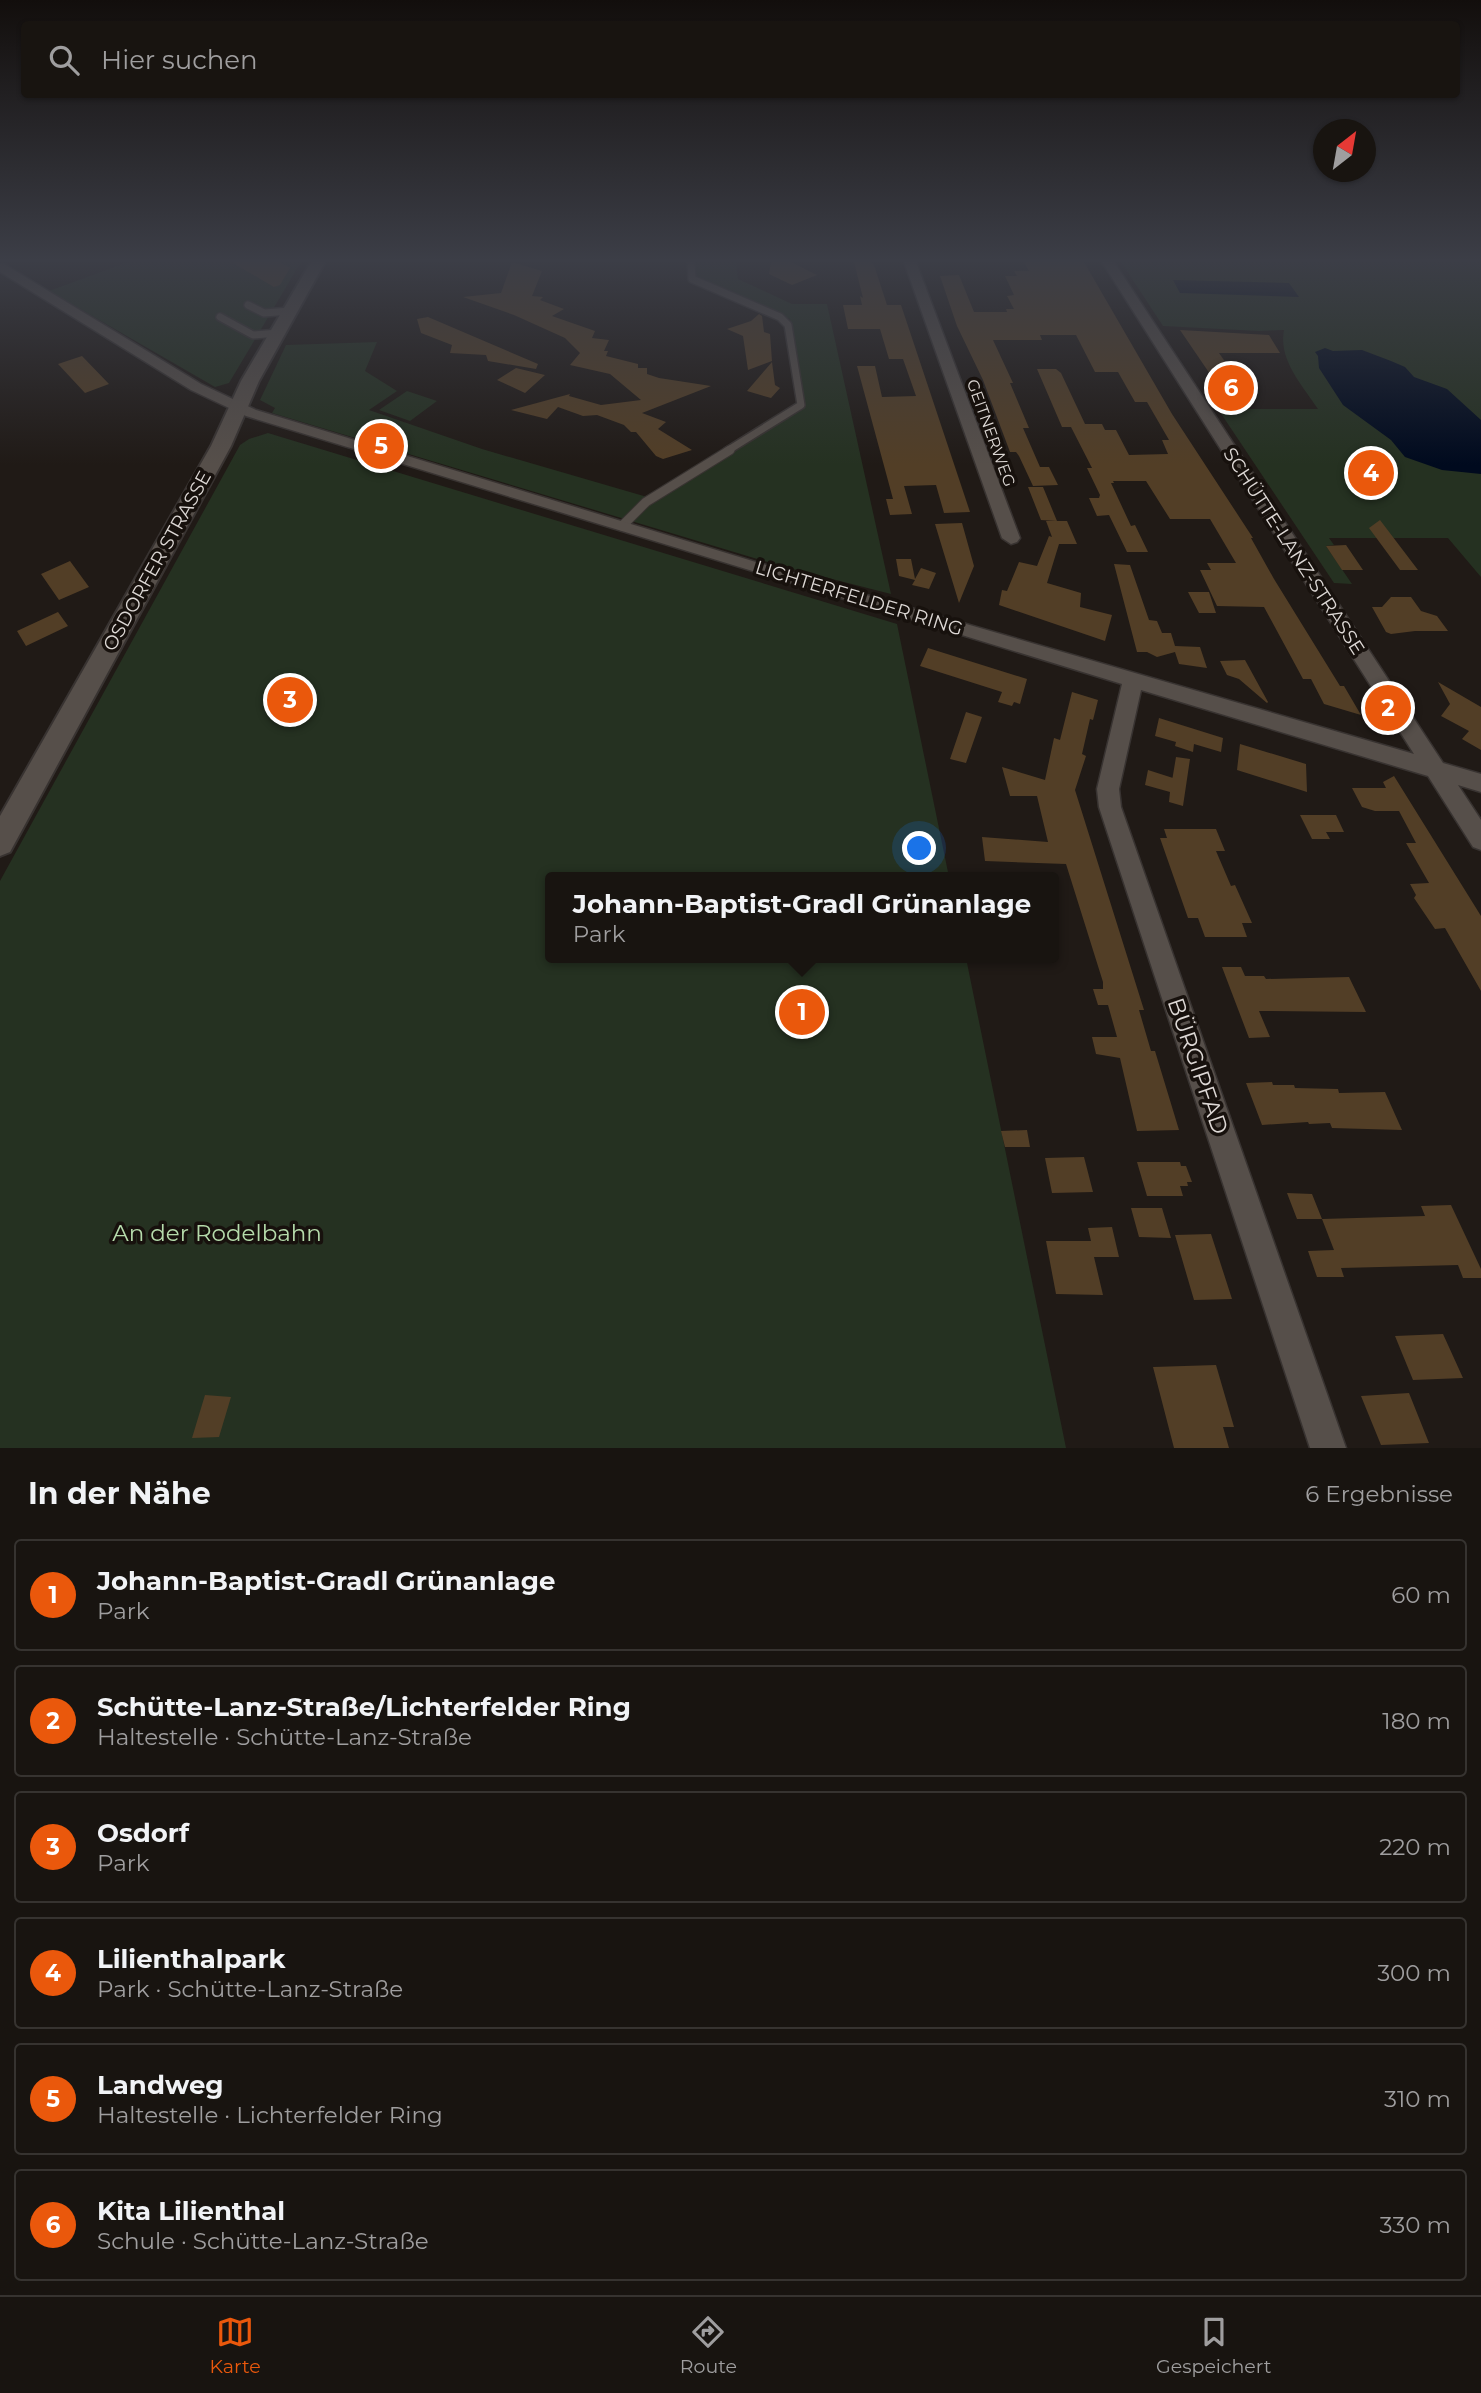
<!DOCTYPE html>
<html lang="de">
<head>
<meta charset="utf-8">
<style>
  :root { --surface:#181410; --page:#25211e; --text:#f1f3f6; --muted:#9f9e9f; --line:#363330; --accent:#ea580c }
  body { margin:0; font-family:Montserrat,sans-serif; background:var(--page); color:var(--text) }
  .compass { position:absolute; left:1313px; top:119px; width:63px; height:63px; border-radius:50%; background:var(--surface); box-shadow:0 2px 5px #0004; rotate:31deg }
  .you { position:absolute; left:920px; top:849px; width:24px; height:24px; margin:-18px; border:5px solid #fff; border-radius:50%; background:#1a73e8; box-shadow:0 0 0 10px #1a73e833 }
  .badge { display:grid; place-items:center; width:46px; height:46px; border-radius:50%; background:var(--accent); color:#fff; font-size:23px; font-weight:700 }
  .pin { position:absolute; translate:-50% -50%; border:4px solid #fff; box-shadow:0 2px 7px #0006 }
  .popup { position:absolute; left:545px; top:872px; width:514px; height:91px; box-sizing:border-box; display:grid; place-content:center; border-radius:7px; background:var(--surface); filter:drop-shadow(0 2px 5px #0005); font-size:23px; white-space:nowrap; color:var(--muted) }
  .popup b { font-size:26px; color:var(--text) }
  .popup::after { content:''; position:absolute; left:50%; top:100%; margin-left:-14px; border:14px solid transparent; border-top-color:var(--surface) }
  .list { margin:0; padding:0; list-style:none }
  h2 { display:flex; justify-content:space-between; align-items:center; height:91px; margin:0; padding:0 28px; font-size:30px }
  h2 small { font-size:23px; font-weight:400; color:var(--muted) }
  .list li { display:grid; grid-template-columns:46px 1fr auto; gap:21px; align-items:center; box-sizing:border-box; height:112px; margin:0 14px 14px; padding:0 14px; border:2px solid var(--line); border-radius:7px }
  .list b { display:block; font-size:26px; white-space:nowrap }
  .list p { margin:0; font-size:23px; white-space:nowrap; color:var(--muted) }
  .list em { font-size:23px; font-style:normal; color:var(--muted) }
  .icon { flex:none; width:38px; height:38px; fill:none; stroke:currentColor; stroke-width:2; stroke-linecap:round; stroke-linejoin:round }
  .map { position:relative; flex:none; width:1481px; height:1448px; overflow:hidden }
  .search { position:absolute; background:var(--surface); box-shadow:0 2px 5px #0004; left:21px; right:21px; top:21px; height:77px; display:flex; align-items:center; gap:18px; box-sizing:border-box; padding:0 24px; border-radius:7px; color:var(--muted); font-size:26px }
  .sheet { height:847px; background:var(--surface) }
  nav { display:flex; justify-content:space-around; align-items:center; box-sizing:border-box; height:98px; border-top:2px solid var(--line); background:var(--surface); font-size:19px; color:var(--muted) }
  nav a { display:grid; justify-items:center; gap:4px }
  nav .on { color:var(--accent) }
  .map>svg:first-child { display:block }
  .green { fill:#253121 }
  .water { fill:#000a1e }
  .building { fill:#523e26 }
  .lines { fill:none; stroke-linecap:round; stroke-linejoin:round }
  .service-far1-casing { stroke:#383331; stroke-width:10 }
  .service-casing { stroke:#383331; stroke-width:11 }
  .minor-casing { stroke:#383331; stroke-width:3 }
  .tertiary-casing { stroke:#383331; stroke-width:4 }
  .service-far1 { stroke:#564f4a; stroke-width:7 }
  .service { stroke:#564f4a; stroke-width:9 }
  .minor { fill:#564f4a; fill-rule:evenodd }
  .tertiary { fill:#564f4a; fill-rule:evenodd }
  .labels { text-anchor:middle; dominant-baseline:central; stroke-width:7; stroke-linejoin:round; paint-order:stroke }
  .far-street-label { font-size:16px; fill:#ddd8d5; stroke:#17110d }
  .street-label { font-size:19px; fill:#ddd8d5; stroke:#17110d }
  .near-street-label { font-size:23px; fill:#ddd8d5; stroke:#17110d }
  .near-park-label { font-size:23px; fill:#b5dbab; stroke:#17110d }
</style>
</head>
<body>
<div class="map">
<svg width="1481" height="1448" viewBox="0 0 1481 1448">
  <rect width="100%" height="100%" fill="#201a16"/>
  <path class="green" d="M128 262H301L229 383 215 387 49 291Z
    M694 262H736L738 279 792 304H827L891 594 781 566 272 413 275 408 260 400 286 345 377 342 365 371 397 391 369 410 482 449 654 499 803 406 790 319 694 278Z
    M1121 262H1481V577L1448 538H1329L1334 545 1326 546 1352 584 1334 583 1218 409H1318C1303 386 1278 360 1284 330L1259 331 1163 326Z
    M407 391 437 401 410 421 379 410Z
    M268 433 897 624 949 877H550V958H966L1066 1448H0V881L240 445 249 439Z"/>
  <path class="water" d="M1173 280 1289 283 1299 297 1180 293Z
    M1325 348 1333 351 1362 350 1391 361 1405 367 1414 377 1447 389 1481 420V474L1442 470 1405 457 1391 440 1343 405 1319 368 1318 356 1315 352Z"/>
  <path class="building" d="M231 262H280L290 268 280 285 274 287Z
    M512 262 542 271 532 296 543 297 540 300 564 309 552 316 595 331 592 338 609 340 604 351H608L606 356 638 364V368H647V374L659 378 711 386 642 413 666 422 658 429 692 450 663 459 656 456 636 432H631L624 425 597 415 583 416 558 407 547 419 511 410 570 394 569 396 601 405 641 400 610 374 570 365 580 353 565 338 514 315 463 297 501 293Z
    M771 262H791L817 275 792 285 769 274Z
    M854 262H871L874 265 887 305H901L970 512 944 513 936 485 904 486 912 514 890 515 886 499H893L857 366H875L882 397 916 396 903 359H889L880 329H848L843 305H862L860 296 863 298Z
    M1024 262H1084L1172 414 1253 538H1251L1274 579 1340 686H1344L1361 715 1324 704 1311 679H1303L1264 607 1217 606 1200 570H1211L1207 563H1236L1210 519H1170L1146 481H1113L1114 483H1111L1131 526 1135 525 1148 552H1127L1109 515 1097 516 1089 498H1099L1100 495 1087 468H1092L1071 427H1062L1037 369H1056L1061 373 1085 424H1102L1105 430H1116L1129 455 1168 454 1162 440H1169L1147 402H1135L1118 372H1095L1076 335H1040L1042 340H993L1013 383H1010L1029 428H1023L1040 467H1049L1058 485 1033 486 1019 456 1016 452H1010L983 380 957 326 940 276 959 275 974 312H1007L1006 309H1014L1007 296 1014 295 1005 276H1017L1014 271H1029Z
    M759 314 762 316 764 332 770 334 772 361 748 370 743 336 727 329 751 321Z
    M428 317 538 364 536 369 488 361 486 355 450 353 452 345 421 333 417 319Z
    M1180 330 1269 335 1280 353H1219L1251 399H1227Z
    M82 356 109 384 85 393 58 364Z
    M772 362 775 385 780 388 771 398 747 391Z
    M516 368 545 375 525 393 497 380Z
    M1028 487H1043L1057 521 1041 520Z
    M1380 520 1418 570H1400L1369 528Z
    M1046 521H1067L1077 544H1059L1047 583 1081 593 1080 607 1112 615 1105 641 999 605 1002 590 1007 591 1019 562 1037 566 1049 536 1052 537Z
    M962 523 974 566 959 603 935 524Z
    M1346 545 1363 570H1342L1326 546Z
    M896 559H911L915 579 921 568 936 573 929 589 912 585 915 580 899 576Z
    M70 561 89 587 59 600 41 574Z
    M1114 564 1130 565 1149 620 1157 621 1162 633H1171L1175 646 1200 647 1207 668 1179 664 1175 652 1157 657 1147 652H1137Z
    M1188 592H1209L1216 613H1199Z
    M1391 597H1411L1421 611 1437 616 1448 631H1415L1391 634 1386 632 1372 607H1382Z
    M58 612 68 626 26 646 17 631Z
    M928 648 1027 679 1020 704 1014 702 1012 706 998 702 1002 692 920 666Z
    M1245 660 1268 702 1267 703 1239 679 1227 675 1220 661Z
    M1438 682 1481 707V750L1462 739 1469 731 1441 716 1450 704Z
    M1072 692 1098 700 1093 720 1090 719 1082 754 1086 756 1075 790 1144 1010H1139L1151 1051H1155L1179 1130 1137 1131 1120 1058 1096 1054 1092 1037H1117L1108 1005H1098L1093 989H1103V982L1066 864 985 861 982 837 1048 842 1037 796H1010L1002 767 1045 780 1054 738 1060 740Z
    M966 712 982 717 966 763 950 759Z
    M1159 718 1223 738 1221 752 1194 744 1193 752 1175 746 1176 742 1155 736Z
    M1240 744 1306 764 1307 792 1237 770Z
    M1176 757 1190 759 1183 806 1169 802 1170 792 1145 785 1148 770 1173 778 1172 781Z
    M1394 776 1481 916V991L1445 928 1435 929 1414 898 1416 895 1410 884 1429 883 1406 843H1416L1399 811H1375L1362 807 1352 788H1386L1383 782Z
    M1300 815H1336L1344 832H1326L1330 839H1312Z
    M1164 829H1216L1225 851H1216L1231 886 1235 885 1252 923H1242L1247 937H1205L1198 918H1188L1160 838H1167Z
    M1222 967H1241L1245 976H1264L1266 979 1349 977 1366 1012 1259 1011 1270 1037 1249 1038Z
    M1272 1082 1273 1085H1294L1295 1088 1338 1089 1339 1093 1385 1092 1402 1130 1332 1128 1330 1123 1309 1124 1308 1122 1262 1125 1246 1083Z
    M1027 1130 1030 1147H1005L1001 1131Z
    M1084 1157 1093 1192 1052 1193 1045 1158Z
    M1137 1162H1180L1181 1166H1186L1192 1182H1187L1188 1186H1180L1183 1196H1147Z
    M1287 1193 1312 1194 1322 1219H1297Z
    M1451 1205 1481 1269V1278H1463L1458 1265 1341 1268 1344 1277H1317L1308 1251 1334 1250 1322 1219 1425 1216 1421 1206Z
    M1131 1208H1162L1171 1238 1139 1237Z
    M1112 1227 1119 1257H1094L1103 1295 1056 1294 1046 1241H1091L1088 1228Z
    M1211 1234 1232 1299 1194 1300 1175 1235Z
    M1443 1334 1463 1378 1413 1380 1395 1336Z
    M1216 1365 1234 1427H1223L1229 1448H1174L1153 1367Z
    M1409 1393 1429 1443 1381 1445 1361 1396Z
    M205 1395 231 1397 219 1437 192 1438Z"/>
  <g class="lines">
    <defs>
      <path id="service-far1" d="M691 262 692 279 780 317 788 325 801 405 727 451
        M248 305 264 313 291 311
        M220 317 253 335 278 333"/>
      <path id="service" d="M622 526 646 502 730 450"/>
      <path id="minor" d="M904 262H916L1020 538 1017 542 1011 544 1002 538Z
        M1102 262H1114L1443 763 1481 774V792L1458 785 1481 820V850L1473 847 1428 776 1141 690 1119 789 1121 807 1346 1448H1310L1099 807 1097 789 1122 684 246 416 191 390 0 272V263L4 264 201 384 256 410 825 583 1414 754Z"/>
      <path id="tertiary" d="M311 262H325L259 381 231 446 10 852 0 856V816L211 446 241 381Z"/>
    </defs>
    <use href="#service-far1" class="service-far1-casing"/>
    <use href="#service" class="service-casing"/>
    <use href="#minor" class="minor-casing"/>
    <use href="#tertiary" class="tertiary-casing"/>
    <use href="#service-far1" class="service-far1"/>
    <use href="#service" class="service"/>
    <use href="#minor" class="minor"/>
    <use href="#tertiary" class="tertiary"/>
  </g>
  <linearGradient id="sky" x2="0" y2="1"><stop stop-color="#120e0c"/><stop offset="0.56" stop-color="#3c3e47"/><stop offset="1" stop-color="#3c3e47" stop-opacity="0"/></linearGradient>
  <rect width="1481" height="465" fill="url(#sky)"/>
  <g class="labels">
    <g class="far-street-label">
      <text transform="translate(991 433) rotate(70)">GEITNERWEG</text>
    </g>
    <g class="street-label">
      <text transform="translate(1294 551) rotate(57)">SCHÜTTE-LANZ-STRASSE</text>
      <text transform="translate(157 561) rotate(-61)">OSDORFER STRASSE</text>
      <text transform="translate(859 598) rotate(17)">LICHTERFELDER RING</text>
    </g>
    <g class="near-street-label">
      <text transform="translate(1198 1066) rotate(71)">BÜRGIPFAD</text>
    </g>
    <g class="near-park-label">
      <text x="217" y="1233">An der Rodelbahn</text>
    </g>
  </g>
</svg>
<svg class="compass" viewBox="-18 -18 36 36"><path d="M0-13l5 13h-10z" fill="#e53935"/><path d="M0 13l5-13h-10z" fill="#9f9e9f"/></svg>
<div class="you"></div>
<div class="pin badge" style="left:802px;top:1012px">1</div>
<div class="popup"><b>Johann-Baptist-Gradl Grünanlage</b>Park</div>
<div class="pin badge" style="left:1388px;top:708px">2</div>
<div class="pin badge" style="left:290px;top:700px">3</div>
<div class="pin badge" style="left:1371px;top:473px">4</div>
<div class="pin badge" style="left:381px;top:446px">5</div>
<div class="pin badge" style="left:1231px;top:388px">6</div>
<div class="search"><svg class="icon" aria-label="search" viewBox="0 0 24 24"><circle cx="10" cy="10" r="6"/><path d="M15 15l6 6"/></svg>Hier suchen</div>
</div>
<section class="sheet">
<h2>In der Nähe<small>6 Ergebnisse</small></h2>
<ul class="list">
<li><span class="badge">1</span><div><b>Johann-Baptist-Gradl Grünanlage</b><p>Park</p></div><em>60 m</em></li>
<li><span class="badge">2</span><div><b>Schütte-Lanz-Straße/Lichterfelder Ring</b><p>Haltestelle · Schütte-Lanz-Straße</p></div><em>180 m</em></li>
<li><span class="badge">3</span><div><b>Osdorf</b><p>Park</p></div><em>220 m</em></li>
<li><span class="badge">4</span><div><b>Lilienthalpark</b><p>Park · Schütte-Lanz-Straße</p></div><em>300 m</em></li>
<li><span class="badge">5</span><div><b>Landweg</b><p>Haltestelle · Lichterfelder Ring</p></div><em>310 m</em></li>
<li><span class="badge">6</span><div><b>Kita Lilienthal</b><p>Schule · Schütte-Lanz-Straße</p></div><em>330 m</em></li>
</ul>
</section>
<nav>
<a class="on"><svg class="icon" aria-label="map" viewBox="0 0 24 24"><path d="M3 6l6-2 6 2 6-2v14l-6 2-6-2-6 2zM9 4v14M15 6v14"/></svg>Karte</a>
<a><svg class="icon" aria-label="directions" viewBox="0 0 24 24"><path d="M12 3l9 9-9 9-9-9zM9 14v-3h6M13 9l2 2-2 2"/></svg>Route</a>
<a><svg class="icon" aria-label="saved" viewBox="0 0 24 24"><path d="M7 4h10v16l-5-4-5 4z"/></svg>Gespeichert</a>
</nav>
</body>
</html>
